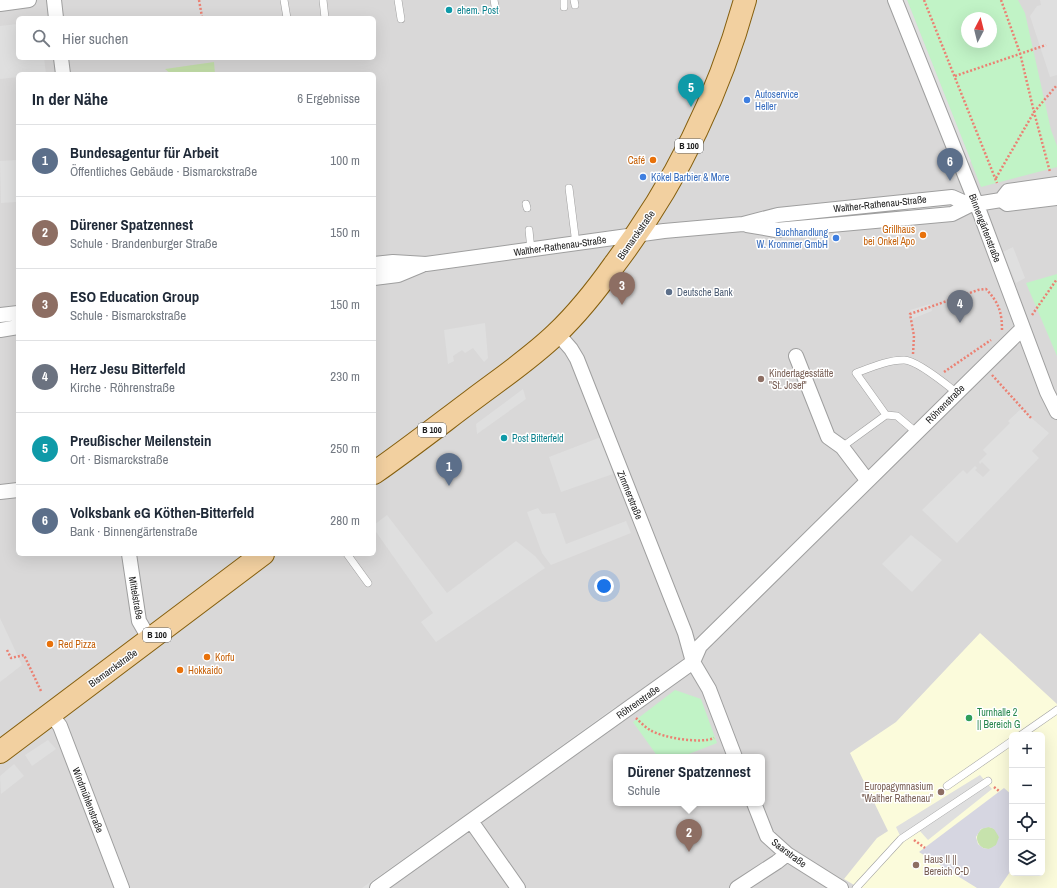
<!DOCTYPE html>
<html lang="de">
<head>
<meta charset="utf-8">
<style>
  :root { --surface:#fff; --page:#f6f6f7; --text:#1f2937; --muted:#747a83; --line:#e0e1e3; --accent:#b41513 }
  body { margin:0; font-family:"Archivo Narrow",sans-serif; background:var(--page); color:var(--text) }
  .controls { position:absolute; right:12px; bottom:12px; display:grid; overflow:hidden; border-radius:6px; box-shadow:0 4px 16px #0002 }
  .controls button { width:36px; height:36px; display:grid; place-items:center; padding:0; border:0; border-bottom:1px solid var(--line); background:var(--surface); color:var(--text); font:20px sans-serif }
  .compass { position:absolute; left:961px; top:12px; width:36px; height:36px; border-radius:50%; background:var(--surface); box-shadow:0 4px 16px #0002; rotate:7deg }
  .you { position:absolute; left:604px; top:586px; width:14px; height:14px; margin:-10px; border:3px solid #fff; border-radius:50%; background:#1a73e8; box-shadow:0 0 0 6px #1a73e833 }
  .badge { display:grid; place-items:center; width:26px; height:26px; border-radius:50%; background:var(--accent); color:#fff; font-size:13px; font-weight:700 }
  .pin { position:absolute; translate:-50% -33px; filter:drop-shadow(0 1px 2px #0008) }
  .pin::after { content:''; position:absolute; top:21px; width:14px; height:12px; background:inherit; clip-path:polygon(0 0,100% 0,50% 100%) }
  .popup { position:absolute; left:613px; top:754px; width:152px; height:52px; box-sizing:border-box; display:grid; place-content:center; border-radius:6px; background:var(--surface); filter:drop-shadow(0 1px 3px #0005); font-size:13px; white-space:nowrap; color:var(--muted) }
  .popup b { font-size:15px; color:var(--text) }
  .popup::after { content:''; position:absolute; left:50%; top:100%; margin-left:-8px; border:8px solid transparent; border-top-color:var(--surface) }
  .list { margin:0; padding:0; list-style:none }
  h2 { display:flex; justify-content:space-between; align-items:center; height:52px; margin:0; padding:0 16px; font-size:17px }
  h2 small { font-size:13px; font-weight:400; color:var(--muted) }
  .list li { display:grid; grid-template-columns:26px 1fr auto; gap:12px; align-items:center; box-sizing:border-box; height:72px; padding:0 16px; border-top:1px solid var(--line) }
  .list b { display:block; font-size:15px; white-space:nowrap }
  .list p { margin:0; font-size:13px; white-space:nowrap; color:var(--muted) }
  .list em { font-size:13px; font-style:normal; color:var(--muted) }
  .icon { flex:none; width:22px; height:22px; fill:none; stroke:currentColor; stroke-width:2; stroke-linecap:round; stroke-linejoin:round }
  .map { position:relative; flex:none; width:1057px; height:888px; overflow:hidden }
  .search { position:absolute; background:var(--surface); box-shadow:0 4px 16px #0002; left:16px; top:16px; width:360px; height:44px; display:flex; align-items:center; gap:10px; box-sizing:border-box; padding:0 14px; border-radius:6px; color:var(--muted); font-size:15px }
  .panel { position:absolute; background:var(--surface); box-shadow:0 4px 16px #0002; left:16px; top:72px; width:360px; height:484px; border-radius:6px }
  .map>svg:first-child { display:block }
  .residential { fill:#d9d8d8; fill-rule:evenodd }
  .education { fill:#fbfbdb; fill-rule:evenodd }
  .grass { fill:#c6e2ac }
  .park { fill:#c1f3c6; fill-rule:evenodd }
  .parking { fill:#dfdfdf }
  .plaza { fill:#d6d6e1; fill-rule:evenodd }
  .lines { fill:none; stroke-linecap:round; stroke-linejoin:round }
  .lane-casing { stroke:#9f9f9f; stroke-width:8 }
  .street-casing { stroke:#9f9f9f; stroke-width:16 }
  .primary-casing { stroke:#855f0e; stroke-width:24 }
  .path { stroke:#eb8173; stroke-width:2.5; stroke-dasharray:2 2; stroke-linecap:butt }
  .lane { stroke:#fff; stroke-width:7 }
  .street { stroke:#fff; stroke-width:14 }
  .primary { stroke:#f2d0a0; stroke-width:22 }
  .culture-dot { fill:#0f9aa8; stroke:#fff; stroke-width:1.5 }
  .shop-dot { fill:#3f7fe0; stroke:#fff; stroke-width:1.5 }
  .food-dot { fill:#e8710a; stroke:#fff; stroke-width:1.5 }
  .service-dot { fill:#5c6f8a; stroke:#fff; stroke-width:1.5 }
  .education-dot { fill:#8d6e63; stroke:#fff; stroke-width:1.5 }
  .leisure-dot { fill:#2e9e5b; stroke:#fff; stroke-width:1.5 }
  .labels { text-anchor:middle; dominant-baseline:central; stroke-width:3; stroke-linejoin:round; paint-order:stroke }
  .shield { fill:#fff; stroke:#5f5f5f; stroke-width:1 }
  .shield-label { font-size:9px; font-weight:bold; fill:#1b1b1b }
  .culture-label { font-size:10px; fill:#0d838f; stroke:#fff; text-anchor:start }
  .shop-label { font-size:10px; fill:#366cbe; stroke:#fff; text-anchor:start }
  .food-label { font-size:10px; fill:#c56008; stroke:#fff; text-anchor:start }
  .street-label { font-size:10px; fill:#1b1b1b; stroke:#fff }
  .service-label { font-size:10px; fill:#4e5e75; stroke:#fff; text-anchor:start }
  .education-label { font-size:10px; fill:#785e54; stroke:#fff; text-anchor:start }
  .leisure-label { font-size:10px; fill:#27864d; stroke:#fff; text-anchor:start }
</style>
</head>
<body>
<div class="map">
<svg width="1057" height="888" viewBox="0 0 1057 888">
  <rect width="100%" height="100%" fill="#ece9e2"/>
  <path class="residential" d="M0 0H1057V888H0ZM18 18H374V58H18ZM967 18H991V42H967ZM18 74H374V554H18ZM1012 735H1042V873H1012ZM616 757H762V803H616Z"/>
  <path class="education" d="M980 633 1057 704V888H859L844 879 877 838 888 831 850 753 896 722ZM1012 735H1042V873H1012Z"/>
  <path class="grass" d="M214 62 215 74H171L165 69Z
    M977 838a11 11 0 1 1 22 0a11 11 0 1 1-22 0Z"/>
  <path class="park" d="M907 0H1018L1025 13 1051 130 1057 146V167L981 187ZM967 18H991V42H967Z
    M1057 274V356L1026 283Z
    M675 690 701 699 717 743 681 757H658L633 722Z"/>
  <path class="parking" d="M895 0H907L971 161 963 171Z
    M1040 0H1057V75L1050 77 1030 16 1037 6 1041 5Z
    M18 24V58H44L46 74H18V77L0 79V26Z
    M18 160V199L16 202 1 203 0 161Z
    M944 201 945 210 780 226V217Z
    M1013 247 1025 278 1016 283 1003 252Z
    M930 304 932 311 912 319 910 310Z
    M485 323 488 358 484 362 473 348 465 353 462 350 453 356 454 361 448 364 444 330Z
    M523 389 526 399 477 434 476 424Z
    M1021 409 1049 433 1032 451 1039 458 957 543 922 510 963 470 967 474 975 466 977 468 975 470 983 477 990 470 982 462 980 464 979 462 987 454 983 450 1010 423 1008 421Z
    M601 437 613 474 561 492 549 457Z
    M538 508 542 514 555 513 566 544 626 521 631 533 551 565 542 553 527 512Z
    M387 515 447 593 516 541 535 556 545 568 436 642 421 622 433 613 374 529V525Z
    M911 535 942 560 912 592 882 564Z
    M0 618 22 665 0 682Z
    M616 706 620 710 473 816 470 812Z
    M48 740 56 749 32 766 25 755Z
    M14 764 24 776 1 794 0 776Z
    M980 775 992 789 928 840 919 830 902 840 896 827Z
    M458 820 460 823 369 888H362Z"/>
  <path class="plaza" d="M1004 788 1012 795V869L999 888H977L919 852ZM989 827 994 829 999 837 996 845 989 849 983 848 978 844 976 837 981 829Z"/>
  <g class="lines">
    <defs>
      <path id="lane" d="M284 0 287 18
        M323 0 325 18
        M398 0 401 19
        M494 0 496 12
        M564 0V7
        M574 0 575 5
        M569 188 576 244
        M526 204 527 208
        M529 230 531 250
        M916 432 897 416 886 415 856 373C872 367 888 360 904 360 917 360 947 385 957 393
        M842 447 886 415
        M347 554 368 583
        M1021 735 1057 710
        M947 786 1012 741
        M856 888 901 839 988 781"/>
      <path id="street" d="M54 0 56 18
        M895 0 980 213 1047 392 1057 412
        M0 4 29 0
        M61 58 63 74
        M1001 200 1007 204 1057 198
        M747 225 776 230 952 214 970 205 1001 200 1008 191 1057 184
        M374 264 393 262 426 264 664 231 743 224 778 215 952 197 970 205
        M374 278 398 275 422 265
        M0 315 18 313
        M0 330 18 327
        M557 333 571 349 577 359 685 633 693 662 709 689 735 757
        M796 356 828 437 842 447 867 480
        M0 492 18 490
        M129 554 139 621 150 640
        M51 714 60 726 122 888
        M754 803 767 836 787 854 841 888
        M471 821 518 888
        M377 888 693 662 700 646 1023 328
        M737 888 777 862 787 854"/>
      <path id="primary" d="M374 473C407 450 439 425 471 401 500 379 530 359 556 334 578 313 597 289 614 265 675 185 718 98 745 0
        M0 752 263 554"/>
    </defs>
    <use href="#lane" class="lane-casing"/>
    <use href="#street" class="street-casing"/>
    <use href="#primary" class="primary-casing"/>
    <path class="path" d="M199 0 202 17
      M924 0 997 183
      M1001 0 1020 53 1034 112 1050 172
      M955 76 1046 45
      M996 178 1034 112 1057 85
      M1032 315 1057 279
      M913 354 914 336 910 314 978 290 986 289C999 303 1002 312 1002 331
      M944 372 991 340
      M992 375 1031 418
      M7 650 11 658 24 655 41 691
      M636 718C640 722 645 727 650 730 663 738 701 744 714 738
      M994 787 999 791
      M914 840 925 848"/>
    <use href="#lane" class="lane"/>
    <use href="#street" class="street"/>
    <use href="#primary" class="primary"/>
  </g>
  <g class="culture-dot">
    <circle cx="449" cy="10" r="4"/>
    <circle cx="504" cy="438" r="4"/>
  </g>
  <g class="shop-dot">
    <circle cx="747" cy="100" r="4"/>
    <circle cx="643" cy="177" r="4"/>
    <circle cx="836" cy="238" r="4"/>
  </g>
  <g class="food-dot">
    <circle cx="653" cy="160" r="4"/>
    <circle cx="923" cy="235" r="4"/>
    <circle cx="50" cy="644" r="4"/>
    <circle cx="207" cy="657" r="4"/>
    <circle cx="180" cy="670" r="4"/>
  </g>
  <circle class="service-dot" cx="669" cy="292" r="4"/>
  <g class="education-dot">
    <circle cx="761" cy="379" r="4"/>
    <circle cx="941" cy="792" r="4"/>
    <circle cx="916" cy="865" r="4"/>
  </g>
  <circle class="leisure-dot" cx="969" cy="718" r="4"/>
  <g class="labels">
    <g class="shield">
      <rect x="675" y="139" width="28" height="14" rx="3"/>
      <rect x="418" y="423" width="28" height="14" rx="3"/>
      <rect x="143" y="628" width="28" height="14" rx="3"/>
    </g>
    <g class="shield-label">
      <text x="689" y="146">B 100</text>
      <text x="432" y="430">B 100</text>
      <text x="157" y="635">B 100</text>
    </g>
    <g class="culture-label">
      <text x="457" y="10">ehem. Post</text>
      <text x="512" y="438">Post Bitterfeld</text>
    </g>
    <g class="shop-label">
      <text x="755" y="94">Autoservice<tspan x="755" dy="12">Heller</tspan></text>
      <text x="651" y="177">Kökel Barbier &amp; More</text>
      <text x="828" y="232" text-anchor="end">Buchhandlung<tspan x="828" dy="12">W. Krommer GmbH</tspan></text>
    </g>
    <g class="food-label">
      <text x="645" y="160" text-anchor="end">Café</text>
      <text x="915" y="229" text-anchor="end">Grillhaus<tspan x="915" dy="12">bei Onkel Apo</tspan></text>
      <text x="58" y="644">Red Pizza</text>
      <text x="215" y="657">Korfu</text>
      <text x="188" y="670">Hokkaido</text>
    </g>
    <g class="street-label">
      <text transform="translate(880 204) rotate(-6)">Walther-Rathenau-Straße</text>
      <text transform="translate(985 228) rotate(69)">Binnengärtenstraße</text>
      <text transform="translate(636 235) rotate(-55)">Bismarckstraße</text>
      <text transform="translate(560 246) rotate(-8)">Walther-Rathenau-Straße</text>
      <text transform="translate(945 404) rotate(-45)">Röhrenstraße</text>
      <text transform="translate(630 495) rotate(68)">Zimmerstraße</text>
      <text transform="translate(136 598) rotate(80)">Mittelstraße</text>
      <text transform="translate(113 668) rotate(-36)">Bismarckstraße</text>
      <text transform="translate(638 702) rotate(-35)">Röhrenstraße</text>
      <text transform="translate(88 800) rotate(69)">Windmühlenstraße</text>
      <text transform="translate(789 853) rotate(37)">Saarstraße</text>
    </g>
    <g class="service-label">
      <text x="677" y="292">Deutsche Bank</text>
    </g>
    <g class="education-label">
      <text x="769" y="373">Kindertagesstätte<tspan x="769" dy="12">"St. Josef"</tspan></text>
      <text x="933" y="786" text-anchor="end">Europagymnasium<tspan x="933" dy="12">"Walther Rathenau"</tspan></text>
      <text x="924" y="859">Haus II ||<tspan x="924" dy="12">Bereich C-D</tspan></text>
    </g>
    <g class="leisure-label">
      <text x="977" y="712">Turnhalle 2<tspan x="977" dy="12">|| Bereich G</tspan></text>
    </g>
  </g>
</svg>
<div class="controls">
<button>+</button>
<button>−</button>
<button><svg class="icon" aria-label="locate" viewBox="0 0 24 24"><circle cx="12" cy="12" r="6"/><path d="M12 2v4M12 18v4M2 12h4M18 12h4"/></svg></button>
<button><svg class="icon" aria-label="layers" viewBox="0 0 24 24"><path d="M12 4l9 5-9 5-9-5zM3 14l9 5 9-5"/></svg></button>
</div>
<svg class="compass" viewBox="-18 -18 36 36"><path d="M0-13l5 13h-10z" fill="#e53935"/><path d="M0 13l5-13h-10z" fill="#747a83"/></svg>
<div class="you"></div>
<div class="pin badge" style="left:449px;top:486px;background:#5c6f8a">1</div>
<div class="pin badge" style="left:689px;top:852px;background:#8d6e63">2</div>
<div class="popup"><b>Dürener Spatzennest</b>Schule</div>
<div class="pin badge" style="left:622px;top:305px;background:#8d6e63">3</div>
<div class="pin badge" style="left:960px;top:323px;background:#6b7280">4</div>
<div class="pin badge" style="left:691px;top:107px;background:#0f9aa8">5</div>
<div class="pin badge" style="left:950px;top:181px;background:#5c6f8a">6</div>
<div class="search"><svg class="icon" aria-label="search" viewBox="0 0 24 24"><circle cx="10" cy="10" r="6"/><path d="M15 15l6 6"/></svg>Hier suchen</div>
<section class="panel">
<h2>In der Nähe<small>6 Ergebnisse</small></h2>
<ul class="list">
<li><span class="badge" style="background:#5c6f8a">1</span><div><b>Bundesagentur für Arbeit</b><p>Öffentliches Gebäude · Bismarckstraße</p></div><em>100 m</em></li>
<li><span class="badge" style="background:#8d6e63">2</span><div><b>Dürener Spatzennest</b><p>Schule · Brandenburger Straße</p></div><em>150 m</em></li>
<li><span class="badge" style="background:#8d6e63">3</span><div><b>ESO Education Group</b><p>Schule · Bismarckstraße</p></div><em>150 m</em></li>
<li><span class="badge" style="background:#6b7280">4</span><div><b>Herz Jesu Bitterfeld</b><p>Kirche · Röhrenstraße</p></div><em>230 m</em></li>
<li><span class="badge" style="background:#0f9aa8">5</span><div><b>Preußischer Meilenstein</b><p>Ort · Bismarckstraße</p></div><em>250 m</em></li>
<li><span class="badge" style="background:#5c6f8a">6</span><div><b>Volksbank eG Köthen-Bitterfeld</b><p>Bank · Binnengärtenstraße</p></div><em>280 m</em></li>
</ul>
</section>
</div>
</body>
</html>
